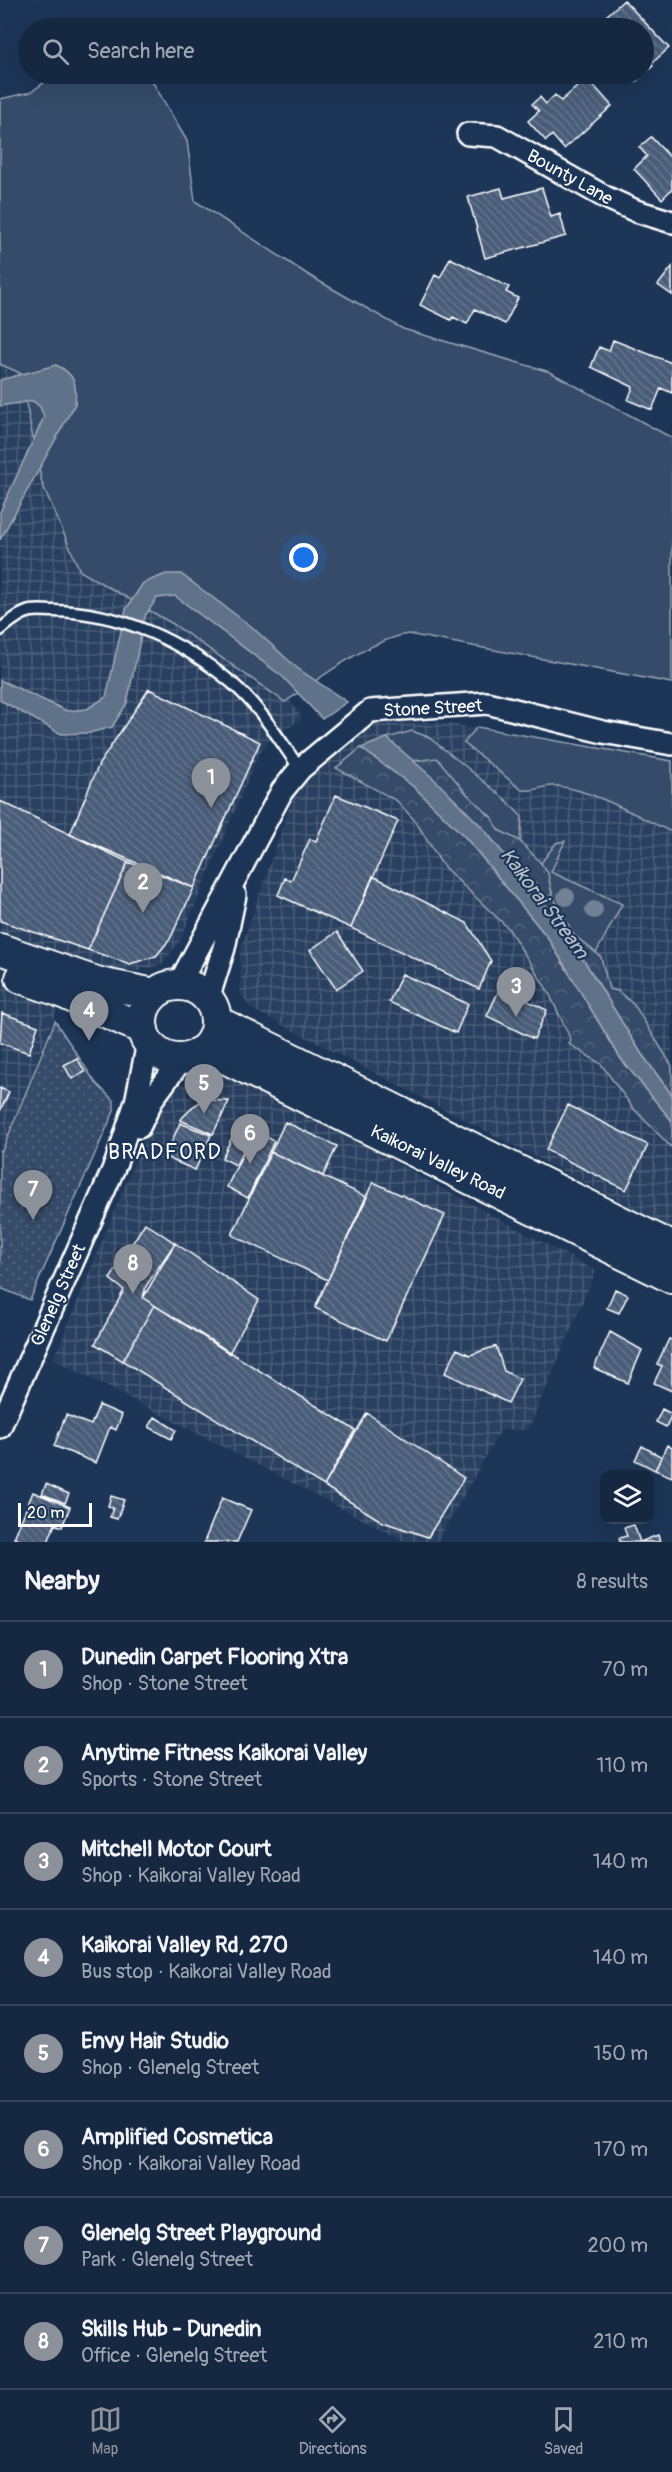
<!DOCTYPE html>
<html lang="en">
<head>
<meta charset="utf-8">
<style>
  body { margin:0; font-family:Pangolin,sans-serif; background:#1f3048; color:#f1f3f6 }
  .controls { position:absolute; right:18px; bottom:18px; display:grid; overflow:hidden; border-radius:12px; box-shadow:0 6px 24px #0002 }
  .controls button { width:54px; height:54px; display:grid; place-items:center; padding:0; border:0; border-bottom:2px solid #35445a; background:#162841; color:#f1f3f6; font:30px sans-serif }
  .scale { position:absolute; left:18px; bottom:15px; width:74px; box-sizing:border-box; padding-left:6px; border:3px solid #fff; border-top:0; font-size:16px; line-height:21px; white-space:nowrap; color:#fff; -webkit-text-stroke:4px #1d3557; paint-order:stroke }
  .you { position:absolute; left:304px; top:558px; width:21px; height:21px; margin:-15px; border:4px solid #fff; border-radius:50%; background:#1a73e8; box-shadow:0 0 0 9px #1a73e833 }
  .badge { display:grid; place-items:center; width:39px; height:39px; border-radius:50%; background:#8c9099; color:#fff; font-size:20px; font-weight:700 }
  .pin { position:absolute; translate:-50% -50px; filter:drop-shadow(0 2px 3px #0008) }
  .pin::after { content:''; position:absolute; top:32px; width:21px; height:18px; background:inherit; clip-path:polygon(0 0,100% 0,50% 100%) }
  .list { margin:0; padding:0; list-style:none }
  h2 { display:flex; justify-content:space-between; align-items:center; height:78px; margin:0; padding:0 24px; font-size:26px }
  h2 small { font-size:20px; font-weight:400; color:#9ea6b1 }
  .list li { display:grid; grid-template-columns:39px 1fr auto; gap:18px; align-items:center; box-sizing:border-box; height:96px; padding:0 24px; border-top:2px solid #35445a }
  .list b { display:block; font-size:22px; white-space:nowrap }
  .list p { margin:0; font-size:20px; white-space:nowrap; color:#9ea6b1 }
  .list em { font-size:20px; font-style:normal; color:#9ea6b1 }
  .icon { flex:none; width:33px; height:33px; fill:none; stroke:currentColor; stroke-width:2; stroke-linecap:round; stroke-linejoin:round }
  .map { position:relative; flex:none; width:672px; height:1542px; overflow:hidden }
  .search { position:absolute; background:#162841; box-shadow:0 6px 24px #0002; left:18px; right:18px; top:18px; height:66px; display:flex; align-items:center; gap:15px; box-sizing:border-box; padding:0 21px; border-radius:33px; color:#9ea6b1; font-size:22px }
  .sheet { height:846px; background:#162841 }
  nav { display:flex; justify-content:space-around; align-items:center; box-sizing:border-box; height:84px; border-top:2px solid #35445a; background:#162841; font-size:16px; color:#9ea6b1 }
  nav a { display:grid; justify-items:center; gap:3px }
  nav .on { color:#8c9099 }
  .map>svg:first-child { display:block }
  .industrial { fill:url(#industrial-grid) }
  .green { fill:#364b69; stroke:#9aa5b4; stroke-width:1.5 }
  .forest { fill:url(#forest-crowns); stroke:#9aa5b4; stroke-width:1.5 }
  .park { fill:url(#park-dots); stroke:#9aa5b4; stroke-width:1.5 }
  .water { fill:#617289; stroke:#a0aab8; stroke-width:1.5 }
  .building { fill:url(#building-back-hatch); stroke:#fff; stroke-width:1.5 }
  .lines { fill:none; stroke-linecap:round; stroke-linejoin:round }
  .lane-casing { stroke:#fff; stroke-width:15 }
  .street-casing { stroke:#fff; stroke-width:26 }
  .secondary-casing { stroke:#fff; stroke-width:34 }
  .lane { stroke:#1d3557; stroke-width:10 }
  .street { stroke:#1d3557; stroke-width:21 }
  .secondary { stroke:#1d3557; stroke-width:30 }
  .tree { fill:#738196 }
  .labels { text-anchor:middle; stroke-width:4.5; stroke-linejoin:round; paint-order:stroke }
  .street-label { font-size:18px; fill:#fff; stroke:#1d3557 }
  .water-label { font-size:20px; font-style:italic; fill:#b8c0ca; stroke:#1d3557 }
  .quarter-label { font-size:21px; letter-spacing:1.5px; fill:#fff; stroke:#1d3557 }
</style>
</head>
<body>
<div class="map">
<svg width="672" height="1542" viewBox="0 0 672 1542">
  <defs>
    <pattern id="industrial-grid" width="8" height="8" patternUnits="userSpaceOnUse" patternTransform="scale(1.5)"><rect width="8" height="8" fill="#2a4161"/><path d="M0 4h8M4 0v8" fill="none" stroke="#4a5e79"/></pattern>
    <pattern id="forest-crowns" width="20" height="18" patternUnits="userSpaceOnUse" patternTransform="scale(1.5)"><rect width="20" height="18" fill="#364b69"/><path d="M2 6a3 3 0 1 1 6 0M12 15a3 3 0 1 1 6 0" fill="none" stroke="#546680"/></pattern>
    <pattern id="park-dots" width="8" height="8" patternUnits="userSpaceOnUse" patternTransform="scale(1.5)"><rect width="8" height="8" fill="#364b69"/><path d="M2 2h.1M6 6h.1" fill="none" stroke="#546680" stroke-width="1.8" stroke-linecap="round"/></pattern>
    <pattern id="building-back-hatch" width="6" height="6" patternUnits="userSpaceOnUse" patternTransform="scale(1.5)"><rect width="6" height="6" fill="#4a5d79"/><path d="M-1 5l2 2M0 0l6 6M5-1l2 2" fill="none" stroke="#65758d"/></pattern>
  </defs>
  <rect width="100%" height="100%" fill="#1d3557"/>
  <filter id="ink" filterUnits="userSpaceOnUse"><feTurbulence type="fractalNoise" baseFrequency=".0167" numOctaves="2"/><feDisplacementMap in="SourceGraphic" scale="12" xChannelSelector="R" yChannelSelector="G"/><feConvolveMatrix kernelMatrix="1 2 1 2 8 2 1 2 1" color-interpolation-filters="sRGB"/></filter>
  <g filter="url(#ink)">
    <path class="industrial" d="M0 342 249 642 302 718 269 741 259 753 180 941 162 964 139 971 117 972 0 932Z
      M439 722 672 764V1228L250 1008 241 994 240 951 295 791 368 724Z
      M0 978 60 1002 2 1151 0 1150Z
      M223 1075 331 1128 596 1271 528 1430H501L437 1542H406L54 1359 156 1110 173 1091 198 1076Z"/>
    <path class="green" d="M56 74H148L187 141 195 201 310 276 403 329 550 372 672 438V683L408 634C367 641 319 679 285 702L173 624 80 571 42 483 20 373 0 364V99L31 92Z
      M477 727 672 761V832C636 816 598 792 558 786 546 784 535 792 522 790L464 743Z
      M412 731 428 737 459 761 506 800 522 817 520 841 498 830 492 818 467 794 418 759 413 761 387 738Z
      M565 841 551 872 622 904 596 953C589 948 580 942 574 935 556 915 552 886 541 863L556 843Z"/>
    <path class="forest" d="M361 748 414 787 466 838 548 938 621 1059 672 1121V1148L633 1108 601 1064 569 1044 571 1040 548 991 508 928 443 866 416 822 397 801 336 768Z
      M437 758 467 794 492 818 498 830 520 841 540 862 548 873 552 895 574 935 601 957 609 989 618 991 635 1006 672 1066V1095L641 1053 564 928 482 827 413 761Z"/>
    <path class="park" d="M55 1021 95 1082 114 1101V1111L30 1300 0 1288V1150L2 1151Z"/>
    <path class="water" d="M56 365C75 374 77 384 75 404L0 540V512L44 417 40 407 33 401 0 406V380Z
      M166 574H181L252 627 297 668 347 702 322 719 283 677 175 596 157 598 145 616 127 703 112 727 89 733 61 734 0 700V680L67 711 87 709 106 697 126 609 143 583Z
      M387 738 434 779 482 827 564 928 641 1053 672 1095V1121L621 1059 548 938 466 838 414 787 361 748Z"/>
    <path class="building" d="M624 0 669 48 651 64 653 66 635 82 627 74H644V28H612L615 25 606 16Z
      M587 78 612 106 564 149 552 135 546 141 528 121 539 111 532 104 540 97 546 104 555 95 561 101Z
      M651 137 672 159V189L662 199 634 169 647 156 639 147Z
      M501 188 504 198 542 188 551 217 560 214 566 236 485 258 468 197Z
      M450 258 509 287 506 292 518 298 505 324 475 309 467 324 453 317 451 320 420 305 435 275 440 278Z
      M672 267V295L658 285Z
      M613 340 672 363V393L661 388 652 410 628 400 633 387 591 367 599 347 609 351Z
      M149 689 260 742 194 888 70 834 99 764Z
      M336 795 398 821 351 928 278 895 285 878 291 881 310 839 316 841Z
      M0 801 128 862 88 950 0 921Z
      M128 862 194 888 170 939 156 956 130 964 88 950Z
      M373 876 467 923 491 961 479 989 351 928Z
      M337 932 363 971 336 989 310 950Z
      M402 974 468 1004 456 1033 389 1002Z
      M500 988 547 1010 534 1039 487 1016Z
      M2 1013 38 1026 29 1053 0 1043Z
      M77 1058 85 1072 72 1079 64 1065Z
      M0 1088 9 1092 0 1111Z
      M204 1100 229 1101 213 1134 180 1120 195 1105Z
      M568 1105 648 1145 626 1190 546 1150Z
      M285 1122 337 1146 323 1176 271 1152Z
      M180 1123 211 1135 195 1170 165 1157Z
      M238 1125 253 1131 236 1165 222 1158Z
      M254 1130 274 1141 248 1198 227 1187Z
      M271 1152 367 1197 328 1280 232 1235Z
      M373 1182 445 1215 386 1341 315 1308Z
      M145 1223 175 1243 146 1286 143 1298 154 1305 123 1361 95 1344 124 1290 110 1279Z
      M175 1243 259 1300 229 1353 143 1298Z
      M615 1289 628 1295 619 1313 607 1308Z
      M154 1305 355 1430 324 1486 123 1361Z
      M610 1332 642 1350 628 1383 594 1368Z
      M669 1339 672 1340V1391L654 1383 662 1366 657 1364Z
      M496 1346 504 1371 520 1379 508 1403 445 1373 457 1349 470 1355Z
      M99 1405 122 1415 116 1430 110 1427 96 1463 54 1446 66 1415 91 1425Z
      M662 1409 672 1414 666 1427 656 1422Z
      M367 1413 464 1478 428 1537 383 1522 324 1486Z
      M155 1417 176 1430 171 1439 149 1427Z
      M667 1445 672 1448V1477L655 1470Z
      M642 1446 662 1457 655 1470 635 1460Z
      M46 1484 69 1494 65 1503 42 1494Z
      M33 1492 70 1507 62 1527 55 1524 48 1542H25L14 1538Z
      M111 1496 124 1500 117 1519 110 1517 113 1508 108 1506Z
      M222 1498 251 1510 237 1542H204Z
      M634 1525 640 1542 658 1535 660 1542H620L619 1538 627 1536 624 1528Z"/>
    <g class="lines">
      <g class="lane-casing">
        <path id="lane" d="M0 630C8 623 20 613 31 611 38 610 47 611 54 611 120 612 182 641 232 683 260 707 279 739 300 769"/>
      </g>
      <g class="street-casing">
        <path id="street" d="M468 134 497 136 605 197 636 211 672 222
          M179 984 282 791 300 769 370 711 487 703 603 732 672 744
          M208 999 224 948 235 895
          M139 1127 153 1098 182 1059
          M0 1427 116 1163 136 1102 148 1043"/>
      </g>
      <g class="secondary-casing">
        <path id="secondary" d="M0 949 99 983 154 994
          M21 978 59 991 143 1029
          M142 1022a37 37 0 1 1 74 0a37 37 0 1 1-74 0Z
          M216 1021 672 1247
          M201 1051 223 1057 672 1278"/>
      </g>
      <use href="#lane" class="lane"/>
      <use href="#street" class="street"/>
      <use href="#secondary" class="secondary"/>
    </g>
    <g class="tree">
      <circle cx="566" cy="897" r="9"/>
      <circle cx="594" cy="910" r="9"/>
    </g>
  </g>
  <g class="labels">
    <g class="street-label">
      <text transform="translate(570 177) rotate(29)" y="6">Bounty Lane</text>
      <text transform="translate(433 708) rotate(-3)" y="6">Stone Street</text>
      <text transform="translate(438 1162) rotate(26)" y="6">Kaikorai Valley Road</text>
      <text transform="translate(58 1295) rotate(-66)" y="6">Glenelg Street</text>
    </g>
    <g class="water-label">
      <text transform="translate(545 903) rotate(53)" y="7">Kaikorai Stream</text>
    </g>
    <g class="quarter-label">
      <text x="165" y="1159">BRADFORD</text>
    </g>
  </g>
</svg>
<div class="controls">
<button><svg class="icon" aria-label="layers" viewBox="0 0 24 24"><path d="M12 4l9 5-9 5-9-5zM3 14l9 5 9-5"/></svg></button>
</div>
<div class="scale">20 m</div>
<div class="you"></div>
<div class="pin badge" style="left:211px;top:808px">1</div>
<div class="pin badge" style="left:143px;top:913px">2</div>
<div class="pin badge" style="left:516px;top:1017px">3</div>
<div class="pin badge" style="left:89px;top:1041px">4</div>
<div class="pin badge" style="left:204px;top:1114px">5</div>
<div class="pin badge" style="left:250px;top:1164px">6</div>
<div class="pin badge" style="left:33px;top:1220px">7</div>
<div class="pin badge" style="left:133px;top:1294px">8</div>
<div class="search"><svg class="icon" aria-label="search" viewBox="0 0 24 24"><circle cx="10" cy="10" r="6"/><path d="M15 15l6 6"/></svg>Search here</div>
</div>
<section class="sheet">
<h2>Nearby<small>8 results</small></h2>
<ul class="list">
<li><span class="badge">1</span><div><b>Dunedin Carpet Flooring Xtra</b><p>Shop · Stone Street</p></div><em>70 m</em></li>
<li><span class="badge">2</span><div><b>Anytime Fitness Kaikorai Valley</b><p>Sports · Stone Street</p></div><em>110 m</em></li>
<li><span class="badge">3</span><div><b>Mitchell Motor Court</b><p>Shop · Kaikorai Valley Road</p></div><em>140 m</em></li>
<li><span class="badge">4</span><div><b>Kaikorai Valley Rd, 270</b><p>Bus stop · Kaikorai Valley Road</p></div><em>140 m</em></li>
<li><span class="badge">5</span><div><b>Envy Hair Studio</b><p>Shop · Glenelg Street</p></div><em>150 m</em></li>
<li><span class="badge">6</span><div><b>Amplified Cosmetica</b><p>Shop · Kaikorai Valley Road</p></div><em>170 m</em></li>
<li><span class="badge">7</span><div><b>Glenelg Street Playground</b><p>Park · Glenelg Street</p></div><em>200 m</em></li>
<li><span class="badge">8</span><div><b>Skills Hub - Dunedin</b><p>Office · Glenelg Street</p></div><em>210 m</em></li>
</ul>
</section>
<nav>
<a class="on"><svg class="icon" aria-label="map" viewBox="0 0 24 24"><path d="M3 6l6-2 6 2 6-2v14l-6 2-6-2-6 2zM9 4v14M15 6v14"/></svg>Map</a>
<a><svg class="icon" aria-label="directions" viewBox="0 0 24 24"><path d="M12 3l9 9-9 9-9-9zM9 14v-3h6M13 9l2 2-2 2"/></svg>Directions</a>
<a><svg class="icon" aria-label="saved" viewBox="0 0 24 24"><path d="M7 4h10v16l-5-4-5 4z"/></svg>Saved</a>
</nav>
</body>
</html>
